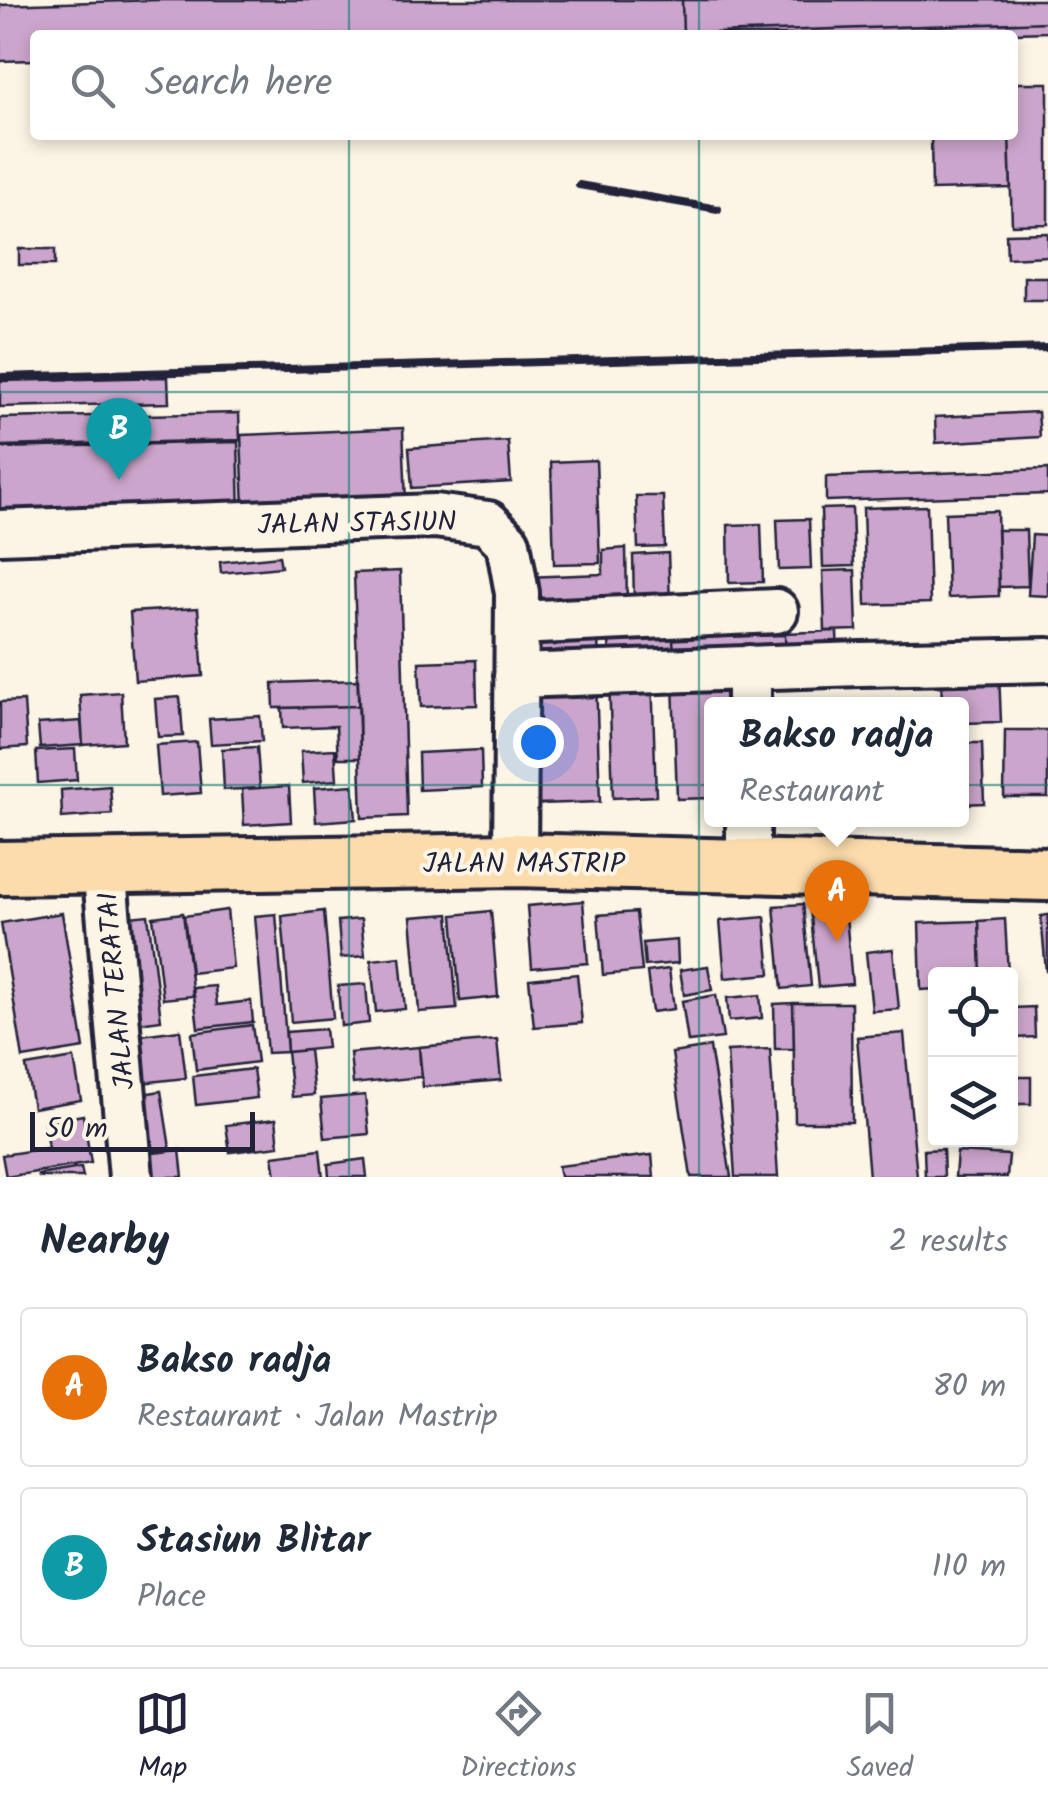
<!DOCTYPE html>
<html lang="en">
<head>
<meta charset="utf-8">
<style>
  body { margin:0; font-family:Kalam,sans-serif; background:#f6f6f7; color:#1f2937 }
  .controls { position:absolute; right:30px; bottom:30px; display:grid; overflow:hidden; border-radius:10px; box-shadow:0 5px 15px #0003 }
  .controls button { width:90px; height:90px; display:grid; place-items:center; padding:0; border:0; border-bottom:2px solid #e0e1e3; background:#fff; color:#1f2937; font:50px sans-serif }
  .scale { position:absolute; left:30px; bottom:25px; width:225px; box-sizing:border-box; padding-left:10px; border:5px solid #22223b; border-top:0; font-size:28px; line-height:35px; white-space:nowrap; color:#22223b; -webkit-text-stroke:8px #fcf5e5; paint-order:stroke }
  .you { position:absolute; left:538px; top:742px; width:35px; height:35px; margin:-25px; border:8px solid #fff; border-radius:50%; background:#1a73e8; box-shadow:0 0 0 15px #1a73e833 }
  .badge { display:grid; place-items:center; width:65px; height:65px; border-radius:50%; background:#22223b; color:#fff; font-size:32px; font-weight:700 }
  .pin { position:absolute; translate:-50% -82px; filter:drop-shadow(0 2px 5px #0008) }
  .pin::after { content:''; position:absolute; top:52px; width:35px; height:30px; background:inherit; clip-path:polygon(0 0,100% 0,50% 100%) }
  .popup { position:absolute; left:704px; top:697px; width:265px; height:130px; box-sizing:border-box; display:grid; place-content:center; border-radius:10px; background:#fff; filter:drop-shadow(0 2px 8px #0005); font-size:32px; white-space:nowrap; color:#747a83 }
  .popup b { font-size:38px; color:#1f2937 }
  .popup::after { content:''; position:absolute; left:50%; top:100%; margin-left:-20px; border:20px solid transparent; border-top-color:#fff }
  .list { margin:0; padding:0; list-style:none }
  h2 { display:flex; justify-content:space-between; align-items:center; height:130px; margin:0; padding:0 40px; font-size:42px }
  h2 small { font-size:32px; font-weight:400; color:#747a83 }
  .list li { display:grid; grid-template-columns:65px 1fr auto; gap:30px; align-items:center; box-sizing:border-box; height:160px; margin:0 20px 20px; padding:0 20px; border:2px solid #e0e1e3; border-radius:10px }
  .list b { display:block; font-size:38px; white-space:nowrap }
  .list p { margin:0; font-size:32px; white-space:nowrap; color:#747a83 }
  .list em { font-size:32px; font-style:normal; color:#747a83 }
  .icon { flex:none; width:55px; height:55px; fill:none; stroke:currentColor; stroke-width:2; stroke-linecap:round; stroke-linejoin:round }
  .map { position:relative; flex:none; width:1048px; height:1177px; overflow:hidden }
  .search { position:absolute; background:#fff; box-shadow:0 5px 15px #0003; left:30px; right:30px; top:30px; height:110px; display:flex; align-items:center; gap:25px; box-sizing:border-box; padding:0 35px; border-radius:10px; color:#747a83; font-size:38px }
  .sheet { height:490px; background:#fff }
  nav { display:flex; justify-content:space-around; align-items:center; box-sizing:border-box; height:140px; border-top:2px solid #e0e1e3; background:#fff; font-size:28px; color:#747a83 }
  nav a { display:grid; justify-items:center; gap:5px }
  nav .on { color:#22223b }
  .map>svg:first-child { display:block }
  .building { fill:#cca5cc; stroke:#22223b; stroke-width:2.5 }
  .lines { fill:none; stroke-linecap:round; stroke-linejoin:round }
  .minor-casing { stroke:#22223b; stroke-width:50 }
  .major-casing { stroke:#22223b; stroke-width:60 }
  .minor { stroke:#fcf5e5; stroke-width:42 }
  .major { stroke:#fcdcac; stroke-width:52 }
  .rail { stroke:#22223b; stroke-width:8 }
  .grid { fill:none; stroke:#0f766e; stroke-width:2.5; stroke-opacity:0.55 }
  .labels { text-anchor:middle; stroke-width:8; stroke-linejoin:round; paint-order:stroke }
  .street-label { font-size:28px; fill:#22223b; stroke:#fcf5e5 }
</style>
</head>
<body>
<div class="map">
<svg width="1048" height="1177" viewBox="0 0 1048 1177">
  <rect width="100%" height="100%" fill="#fcf5e5"/>
  <filter id="ink" filterUnits="userSpaceOnUse"><feTurbulence type="fractalNoise" baseFrequency=".01" numOctaves="2"/><feDisplacementMap in="SourceGraphic" scale="20" xChannelSelector="R" yChannelSelector="G"/><feConvolveMatrix kernelMatrix="1 2 1 2 8 2 1 2 1" color-interpolation-filters="sRGB"/></filter>
  <g filter="url(#ink)">
    <path class="building" d="M158 0H1048V32L937 35H35V60L0 61V5Z
      M682 0H1048V22L683 34Z
      M1013 83H1048V224L1012 225 1009 135H1013Z
      M931 135H1009L1011 188 932 190Z
      M1048 233V256L1007 258 1006 234Z
      M19 249H55V265H19Z
      M1024 277H1048V300H1024Z
      M168 377 169 403 0 407V381Z
      M1038 412 1040 437 936 443 935 417Z
      M239 413 240 440 0 446V418Z
      M403 428 406 503 244 509 241 435Z
      M508 441 511 482 412 488 409 448Z
      M238 442 240 514 0 513V448Z
      M596 460 600 563 554 564 551 462Z
      M1048 469V494L826 501V477Z
      M636 496H663L665 547 638 548Z
      M927 506 930 603 866 605 863 508Z
      M852 508 854 566 823 567 821 509Z
      M997 511 999 596 948 598 945 513Z
      M809 519 811 569 779 570 777 520Z
      M761 524 763 582 729 583 728 525Z
      M997 530H1026L1028 586 999 587Z
      M1032 535 1048 536V596L1028 595Z
      M626 548 627 603 527 607 526 577 603 574V550Z
      M668 553 670 602 634 603 633 555Z
      M279 556 281 567 221 573 220 562Z
      M855 570 857 630 825 631 823 571Z
      M400 571 407 816 362 818 354 573Z
      M198 608 203 676 135 681 130 612Z
      M837 631 838 661 786 663 785 633Z
      M598 635 599 670 527 672 526 637Z
      M785 635 786 663 674 667 673 638Z
      M673 638 674 657 610 659 609 641Z
      M476 660 477 705 421 707 419 662Z
      M999 672 1001 722 962 723V704H942L941 674Z
      M652 675 656 796 613 798 609 677Z
      M596 679 600 802 537 804 533 681Z
      M358 680 359 706 274 708 273 683Z
      M732 680 733 704H712V798L677 799 673 682Z
      M121 692 124 742 83 745 80 695Z
      M180 697 183 736 158 737 155 699Z
      M24 701 27 747 0 749V702Z
      M359 706 360 758H338L336 726 283 728 282 708Z
      M260 716 262 741 211 744 209 719Z
      M81 721 83 745 40 748 38 724Z
      M1005 730H1048V797H1004Z
      M197 742 201 793 160 796 156 745Z
      M962 743H982L984 803 962 804Z
      M257 747 260 788 224 790 222 749Z
      M75 749 77 780 38 783 36 751Z
      M335 749 337 780 303 783 301 751Z
      M481 750 482 787 419 790 418 753Z
      M353 785 356 819 316 822 314 788Z
      M110 786 112 814 62 818 61 790Z
      M289 786 291 822 244 825 242 789Z
      M583 901 588 963 532 968 527 906Z
      M803 904 811 986 782 989 774 906Z
      M845 904 852 984 818 987 810 907Z
      M227 910 233 968 191 973 184 916Z
      M324 911 333 1018 291 1022 282 916Z
      M491 911 498 997 460 1001 453 915Z
      M636 912 642 971 603 975 598 915Z
      M62 913 84 1048 23 1058 1 923Z
      M183 913 193 996 163 999 153 917Z
      M276 914 287 1052 267 1053 255 916Z
      M449 914 457 1009 419 1012 411 917Z
      M148 915 161 1020 131 1024 118 918Z
      M1048 915V971H1046L1041 916Z
      M765 917 770 974 725 978 720 921Z
      M361 919 365 956 341 958 338 921Z
      M1005 919 1008 974H981L979 921Z
      M979 921 981 974H936V989L921 990 919 923Z
      M677 940 678 963 645 966 643 943Z
      M893 949 899 1009 872 1011 866 952Z
      M400 957 405 1009 376 1012 371 960Z
      M708 966 712 990 684 995 680 970Z
      M669 969 674 1009 652 1012 647 972Z
      M577 974 582 1023 534 1027 529 979Z
      M366 984 369 1023 341 1026 338 986Z
      M215 986 217 1005 251 1001 253 1022 198 1028 193 988Z
      M716 995 723 1038 688 1042 682 1001Z
      M760 995 762 1018 729 1021 727 998Z
      M793 1003 794 1049H775L774 1004Z
      M793 1003H851L852 1122H795Z
      M1034 1007 1035 1037 1015 1038 1013 1008Z
      M252 1025 257 1062 196 1070 192 1033Z
      M325 1029 327 1048 287 1052 286 1032Z
      M180 1030 186 1078 131 1084 125 1037Z
      M904 1033 917 1177H869L857 1037Z
      M497 1040 501 1080 423 1087 419 1047Z
      M419 1047 421 1077 353 1084 350 1053Z
      M710 1047 731 1177H691L672 1053Z
      M770 1049 778 1177H735L727 1051Z
      M309 1050 314 1095 292 1097 287 1052Z
      M74 1058 81 1100 33 1108 26 1066Z
      M253 1069 257 1098 196 1105 193 1076Z
      M1010 1077H1031V1104H1010Z
      M161 1091 170 1148 140 1153 131 1096Z
      M365 1095 369 1134 325 1138 321 1099Z
      M83 1115 91 1163 6 1177 2 1155 48 1148 44 1122Z
      M276 1119 279 1146 230 1152 226 1125Z
      M943 1149 944 1177H925L924 1150Z
      M180 1150 183 1177H137L135 1155Z
      M320 1150 323 1177H276L273 1156Z
      M957 1152 1009 1155 1007 1177H955Z
      M652 1155 654 1177H560L558 1166Z
      M365 1159 367 1177H329L328 1164Z
      M81 1168 83 1177H39L38 1175Z"/>
    <g class="lines">
      <g class="minor-casing">
        <path id="minor" d="M0 532 435 516 488 523 508 543 517 593 515 860
          M517 623 776 611
          M516 676 861 664 1048 660
          M749 704V667
          M104 865 131 1177
          M748 866V820"/>
      </g>
      <g class="major-casing">
        <path id="major" d="M0 868 515 860 1048 874"/>
      </g>
      <use href="#minor" class="minor"/>
      <use href="#major" class="major"/>
      <path class="rail" d="M579 185 718 209
        M0 377 1048 348"/>
    </g>
  </g>
  <path class="grid" d="M349 0V35M699 0V35M349 135V1177M699 135V1177M0 392H1048M0 785H1048"/>
  <g class="labels">
    <g class="street-label">
      <text transform="translate(357 522) rotate(-1)" y="10">JALAN STASIUN</text>
      <text x="524" y="872">JALAN MASTRIP</text>
      <text transform="translate(115 991) rotate(-95)" y="10">JALAN TERATAI</text>
    </g>
  </g>
</svg>
<div class="controls">
<button><svg class="icon" aria-label="locate" viewBox="0 0 24 24"><circle cx="12" cy="12" r="6"/><path d="M12 2v4M12 18v4M2 12h4M18 12h4"/></svg></button>
<button><svg class="icon" aria-label="layers" viewBox="0 0 24 24"><path d="M12 4l9 5-9 5-9-5zM3 14l9 5 9-5"/></svg></button>
</div>
<div class="scale">50 m</div>
<div class="you"></div>
<div class="pin badge" style="left:837px;top:942px;background:#e8710a">A</div>
<div class="popup"><b>Bakso radja</b>Restaurant</div>
<div class="pin badge" style="left:119px;top:480px;background:#0f9aa8">B</div>
<div class="search"><svg class="icon" aria-label="search" viewBox="0 0 24 24"><circle cx="10" cy="10" r="6"/><path d="M15 15l6 6"/></svg>Search here</div>
</div>
<section class="sheet">
<h2>Nearby<small>2 results</small></h2>
<ul class="list">
<li><span class="badge" style="background:#e8710a">A</span><div><b>Bakso radja</b><p>Restaurant · Jalan Mastrip</p></div><em>80 m</em></li>
<li><span class="badge" style="background:#0f9aa8">B</span><div><b>Stasiun Blitar</b><p>Place</p></div><em>110 m</em></li>
</ul>
</section>
<nav>
<a class="on"><svg class="icon" aria-label="map" viewBox="0 0 24 24"><path d="M3 6l6-2 6 2 6-2v14l-6 2-6-2-6 2zM9 4v14M15 6v14"/></svg>Map</a>
<a><svg class="icon" aria-label="directions" viewBox="0 0 24 24"><path d="M12 3l9 9-9 9-9-9zM9 14v-3h6M13 9l2 2-2 2"/></svg>Directions</a>
<a><svg class="icon" aria-label="saved" viewBox="0 0 24 24"><path d="M7 4h10v16l-5-4-5 4z"/></svg>Saved</a>
</nav>
</body>
</html>
